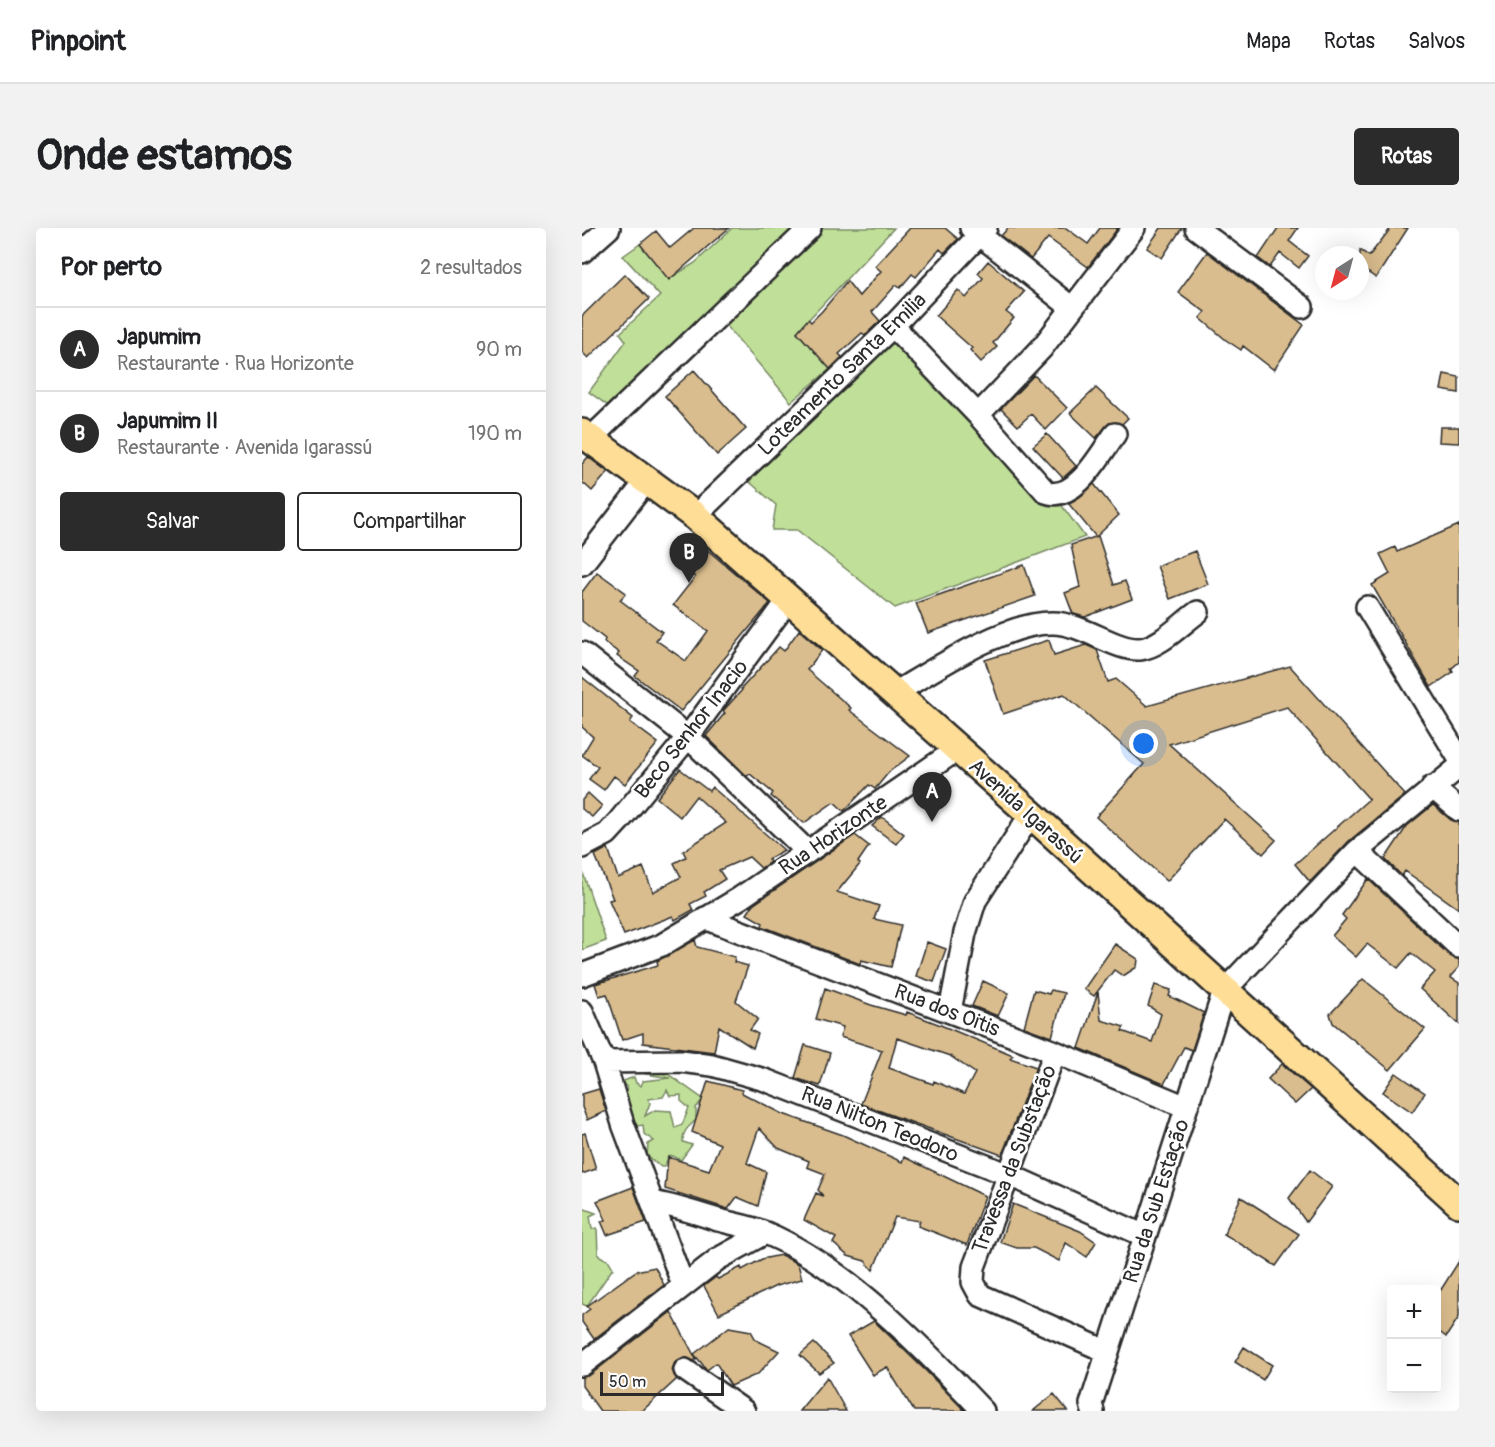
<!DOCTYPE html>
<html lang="pt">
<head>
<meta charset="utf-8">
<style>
  body { margin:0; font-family:Pangolin,sans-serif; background:#f2f2f2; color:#202124 }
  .controls { position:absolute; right:18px; bottom:18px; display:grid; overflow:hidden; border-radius:6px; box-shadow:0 6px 24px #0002 }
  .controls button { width:54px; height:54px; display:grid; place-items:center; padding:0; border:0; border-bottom:2px solid #e0e0e0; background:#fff; color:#202124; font:30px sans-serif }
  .compass { position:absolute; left:733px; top:18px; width:54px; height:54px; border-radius:50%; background:#fff; box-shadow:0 6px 24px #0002; rotate:216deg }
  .scale { position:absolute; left:18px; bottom:15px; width:124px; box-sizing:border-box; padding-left:6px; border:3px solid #2b2b2b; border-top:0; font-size:16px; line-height:21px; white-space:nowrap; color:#2b2b2b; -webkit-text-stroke:4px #fff; paint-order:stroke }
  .you { position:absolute; left:562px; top:516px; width:21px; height:21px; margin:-15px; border:4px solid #fff; border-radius:50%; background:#1a73e8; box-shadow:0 0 0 9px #1a73e833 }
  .badge { display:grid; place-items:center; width:39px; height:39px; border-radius:50%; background:#2b2b2b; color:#fff; font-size:20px; font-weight:700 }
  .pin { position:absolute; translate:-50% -50px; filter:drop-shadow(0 2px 3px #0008) }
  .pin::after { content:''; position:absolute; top:32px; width:21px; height:18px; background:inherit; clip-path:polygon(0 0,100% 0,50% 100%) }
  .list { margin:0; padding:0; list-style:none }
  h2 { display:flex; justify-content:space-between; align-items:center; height:78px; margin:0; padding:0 24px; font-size:26px }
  h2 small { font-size:20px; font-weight:400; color:#757577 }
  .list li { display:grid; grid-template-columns:39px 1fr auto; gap:18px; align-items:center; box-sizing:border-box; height:84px; padding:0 24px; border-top:2px solid #e0e0e0 }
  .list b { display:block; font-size:22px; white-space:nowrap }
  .list p { margin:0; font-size:20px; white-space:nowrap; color:#757577 }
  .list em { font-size:20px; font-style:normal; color:#757577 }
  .actions { display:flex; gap:12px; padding:18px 24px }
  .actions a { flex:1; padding:14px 0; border:2px solid #2b2b2b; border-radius:6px; text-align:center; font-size:21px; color:#2b2b2b }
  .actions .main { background:#2b2b2b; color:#fff }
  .map { position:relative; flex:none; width:877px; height:1183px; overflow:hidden; border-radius:6px }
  header { display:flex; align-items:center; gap:36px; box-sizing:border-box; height:84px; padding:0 30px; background:#fff; border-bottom:2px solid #e0e0e0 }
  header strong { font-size:28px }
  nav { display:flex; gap:33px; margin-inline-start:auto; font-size:21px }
  .intro { display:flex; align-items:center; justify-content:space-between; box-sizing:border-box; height:144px; padding:0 36px }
  h1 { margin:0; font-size:42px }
  .button { padding:15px 27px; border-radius:6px; background:#2b2b2b; color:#fff; font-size:21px; font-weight:700 }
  main { display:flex; gap:36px; padding:0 36px }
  aside { flex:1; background:#fff; border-radius:6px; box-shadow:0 6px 24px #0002 }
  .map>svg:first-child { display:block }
  .green { fill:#c0e099; stroke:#768662; stroke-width:1.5; fill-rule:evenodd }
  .building { fill:#dabd8e; stroke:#2b2b2b; stroke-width:1.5; fill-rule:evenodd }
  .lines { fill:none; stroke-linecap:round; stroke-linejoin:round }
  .minor-casing { stroke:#2b2b2b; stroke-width:26 }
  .major-casing { stroke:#2b2b2b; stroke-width:32 }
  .minor { stroke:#fff; stroke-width:21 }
  .major { stroke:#fedd96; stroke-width:27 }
  .labels { text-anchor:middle; stroke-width:5; stroke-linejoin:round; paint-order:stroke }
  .street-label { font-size:21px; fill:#2b2b2b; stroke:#fff }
</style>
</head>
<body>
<header>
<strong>Pinpoint</strong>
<nav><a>Mapa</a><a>Rotas</a><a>Salvos</a></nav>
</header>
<div class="intro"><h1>Onde estamos</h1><a class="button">Rotas</a></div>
<main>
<aside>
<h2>Por perto<small>2 resultados</small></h2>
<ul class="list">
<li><span class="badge">A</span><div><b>Japumim</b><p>Restaurante · Rua Horizonte</p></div><em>90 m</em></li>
<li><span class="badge">B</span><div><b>Japumim II</b><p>Restaurante · Avenida Igarassú</p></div><em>190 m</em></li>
</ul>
<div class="actions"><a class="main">Salvar</a><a>Compartilhar</a></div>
</aside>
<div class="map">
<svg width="877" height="1183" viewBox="0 0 877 1183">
  <rect width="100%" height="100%" fill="#fff"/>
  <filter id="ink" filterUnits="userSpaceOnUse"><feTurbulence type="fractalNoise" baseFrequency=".0167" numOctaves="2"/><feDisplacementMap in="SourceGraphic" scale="12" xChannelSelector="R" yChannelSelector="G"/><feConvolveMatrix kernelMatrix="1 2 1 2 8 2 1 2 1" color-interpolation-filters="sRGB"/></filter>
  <g filter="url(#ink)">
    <path class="green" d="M150 0H312L215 104 248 141 209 174 143 96 25 177 7 164 44 113 38 105 78 68 41 28 58 16 87 51 113 35Z
      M313 106 475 271 503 309 313 380 215 302H190L194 277 162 249Z
      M0 642 24 713 0 722Z
      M66 838 76 839 121 871 114 880V892C106 899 100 904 101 914L110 917 99 932 91 928 86 929 83 938 79 939 65 928 66 916 72 913 62 906 61 897 55 898C52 890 47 886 43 878L47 875 43 871 45 859 39 854 52 849 54 855 59 858 61 853 88 850 63 846ZM85 862 88 868 99 867V873L107 880 100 897 93 900 89 883 73 882 63 888 68 875 66 871 81 869Z
      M0 980 14 985 8 988 10 1001 15 1000 16 1027 27 1033 31 1040 5 1078 0 1076Z"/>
    <path class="building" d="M112 0H147L87 52 58 16 74 3 88 20Z
      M328 0H363L376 11 362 25 358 21 334 49 330 46 318 60 314 57 290 84 298 93 283 107 280 105 269 115 257 126 260 129 248 141 215 104 226 91 229 94 240 83 265 53 277 68 299 43 293 38Z
      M426 0H484L506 16 518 0H536L506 39 466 10 449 31 419 8Z
      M579 0H600L580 30 565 20Z
      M696 0H716L707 13 726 28 717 40 698 25 688 39 676 30Z
      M809 0H826L794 50 778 39V22L787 28Z
      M625 24 722 97 692 142 661 118 659 122 644 112 618 90 623 84 596 64Z
      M406 33 442 64 424 84 432 90 411 115 415 119 399 134 388 122 390 120 354 88 376 62 384 70 401 50 396 45Z
      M43 46 67 71 6 130 0 124V88Z
      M112 142 164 201 135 227 83 168Z
      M862 146 877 149V165L859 162Z
      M452 147 485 180 464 202 449 186 436 198 419 181Z
      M514 160 546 190 540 196 527 195 514 210 488 185Z
      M858 199H877V215L857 214Z
      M465 206 494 238 481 250 451 218Z
      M6 229 26 244 10 263 0 254V236Z
      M512 256 537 287 514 309 486 275Z
      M877 297V434L869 441 871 444 849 459 790 357 808 346 798 326 813 319 815 324Z
      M516 308 532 357 543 353 550 371 503 389 491 386 483 365 498 359 489 317Z
      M122 319 188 375 99 483 53 448 57 443 35 428 37 425 22 414 23 411 0 393V364L15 344 44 365 38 372 80 404 74 412 104 433 126 403 91 377 113 349 105 344Z
      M613 323 626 356 588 371 575 338Z
      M442 337 453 368 346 405 334 375Z
      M217 402 240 422 225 442 269 480 267 482 328 528 307 544 293 561 287 557 262 583 252 574 222 595 189 568 191 565 168 546 165 548 124 508 143 485 141 483 160 462 159 461 197 419 202 423Z
      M467 412 472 427 504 417 515 422 526 454 534 451 565 478 708 438 823 567 767 613 728 654 713 636 787 571 705 479 587 516 694 612 681 626 642 591 585 653 514 589 562 536 482 466 421 486 403 432Z
      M0 449 51 490 48 494 76 515 43 556 32 548 22 562 7 551 16 539 0 527 11 509 0 499Z
      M98 541 127 563 130 559 202 622 186 631 188 634 179 640 167 629 137 642 143 651 122 664 124 668 108 676 111 682 93 692 91 688 42 707 27 672 31 671 13 627 26 620 36 650 61 639 71 664 99 649 92 635 104 629 101 623 144 595 114 568 98 589 75 570Z
      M6 565 20 578 10 589 0 581V572Z
      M851 577 869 592 877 594V681L823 643 820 648 803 631 825 598Z
      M300 589 322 606 314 616 290 598Z
      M273 607 287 618 276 634 278 636 255 664 297 678 292 691 319 697 309 739 279 732 278 736 180 698 181 695 165 686 171 677Z
      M786 651 868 728 877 731V739L868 749 877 755V796L838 761 853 744 829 725 816 740 785 716 774 729 750 708 764 691 760 687Z
      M113 712 115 719 153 729 152 734 166 738 154 773 176 791 168 802 176 806 171 820 137 798 132 824 61 815V805L40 812 25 766 17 768 13 756 76 737 75 733Z
      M345 714 364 721 352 754 334 748Z
      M533 716 556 731 555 739 541 748 532 742 512 768 502 761Z
      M781 751 843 801 808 842 751 795 748 786Z
      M401 753 427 765 416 788 390 778Z
      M573 757 589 762 587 768 622 785 610 822 602 819 582 856 497 820 516 764 519 792 542 799 540 803 570 814 579 786 566 778Z
      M243 760 289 777 324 787 325 784 356 796 431 827 428 830 454 839 420 927 279 876 300 822 258 809 261 799 234 791ZM315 810 368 828 393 845 382 866 352 853 351 856 307 840Z
      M452 762 467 766 469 762 482 765 470 809 442 799Z
      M223 817 248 825 238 858 213 850Z
      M700 836 729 861 713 876 686 851Z
      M814 845 843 865 830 884 801 864Z
      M126 853 160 862V865L201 886 261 907 320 934 322 929 403 968 385 1017 336 998 338 993 313 989 291 1042 283 1033 266 1028 251 1015 254 1010 222 992 234 965 241 968 236 962 243 946 225 939 227 933 196 920 177 900 165 935 184 944 176 978 155 969 146 981 83 961 86 929 127 942 138 916 110 904Z
      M17 861 24 883 5 892 0 879V866Z
      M3 905 14 941 0 946V906Z
      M728 942 750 959 724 994 707 970Z
      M51 959 64 994 25 1007 19 993 24 992 15 973Z
      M659 969 717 1006 694 1038 642 1006Z
      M431 976 498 1003 514 1014 505 1029 484 1015 477 1033 452 1020H435L418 1014Z
      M199 1027 216 1036 220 1051 194 1058 137 1086 122 1058 134 1049 136 1051 159 1039 160 1042 180 1031Z
      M877 1033V1089L864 1109 855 1102V1068Z
      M73 1039 82 1057 12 1111 0 1094V1087L8 1081 5 1078 54 1043Z
      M89 1084 114 1131 112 1133 103 1129 93 1134 90 1142 95 1151 60 1183H18L0 1158V1149L8 1147Z
      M292 1093 344 1143 383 1183H332L305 1139 291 1147 266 1108Z
      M147 1099 169 1103 174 1112 197 1123 176 1146 149 1158 134 1135 125 1142 112 1126Z
      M232 1115 252 1135 237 1145 218 1127Z
      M662 1119 690 1137 681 1152 653 1134Z
      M245 1149 264 1183H217Z
      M472 1166 486 1183H451Z"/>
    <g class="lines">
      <g class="minor-casing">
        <path id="minor" d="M389 0 490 80
          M614 0 720 79
          M0 24 27 0
          M311 98 396 187 464 264C493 275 518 226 533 206
          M396 187 459 121 552 0
          M8 211 228 0
          M113 288 311 98 404 0
          M0 336 66 251
          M785 379 877 530
          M0 425 106 509 226 624
          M313 465C353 441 423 394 471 395 500 395 534 423 558 421 578 419 600 395 616 384
          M850 559 877 582
          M0 619 25 606 37 593 106 509 207 371
          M775 623 877 719
          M123 690 473 824 604 879
          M0 747 80 717 158 670 376 521
          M0 783 22 834 41 896 101 1057
          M368 783 383 705 393 673 449 586
          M473 824 392 1039 391 1054 398 1067 526 1124
          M22 834 99 833 130 837 183 852 425 946 563 1008
          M70 974C93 978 114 985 136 992 152 996 169 999 184 1005 264 1039 342 1121 401 1183
          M0 1137 136 1031 183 1005
          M103 1142 162 1183
          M511 1183 509 1176 642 763 775 623 877 539"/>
      </g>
      <g class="major-casing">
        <path id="major" d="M0 205 113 288 449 586 877 975"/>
      </g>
      <use href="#minor" class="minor"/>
      <use href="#major" class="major"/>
    </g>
  </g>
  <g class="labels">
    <g class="street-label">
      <text transform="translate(260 146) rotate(-44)" y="7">Loteamento Santa Emilia</text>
      <text transform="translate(109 501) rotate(-52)" y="7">Beco Senhor Inacio</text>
      <text transform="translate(444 583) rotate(42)" y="7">Avenida Igarassú</text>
      <text transform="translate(251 607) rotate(-34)" y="7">Rua Horizonte</text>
      <text transform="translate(365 782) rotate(21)" y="7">Rua dos Oitis</text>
      <text transform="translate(298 896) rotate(22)" y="7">Rua Nilton Teodoro</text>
      <text transform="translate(432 931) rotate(-69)" y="7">Travessa da Substação</text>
      <text transform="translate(574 973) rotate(-72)" y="7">Rua da Sub Estação</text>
    </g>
  </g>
</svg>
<div class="controls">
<button>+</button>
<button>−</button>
</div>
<svg class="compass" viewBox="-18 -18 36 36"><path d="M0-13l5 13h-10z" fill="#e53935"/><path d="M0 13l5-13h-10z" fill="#757577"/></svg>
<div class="scale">50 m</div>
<div class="you"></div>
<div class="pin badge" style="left:350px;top:594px">A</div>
<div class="pin badge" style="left:107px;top:355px">B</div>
</div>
</main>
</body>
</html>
